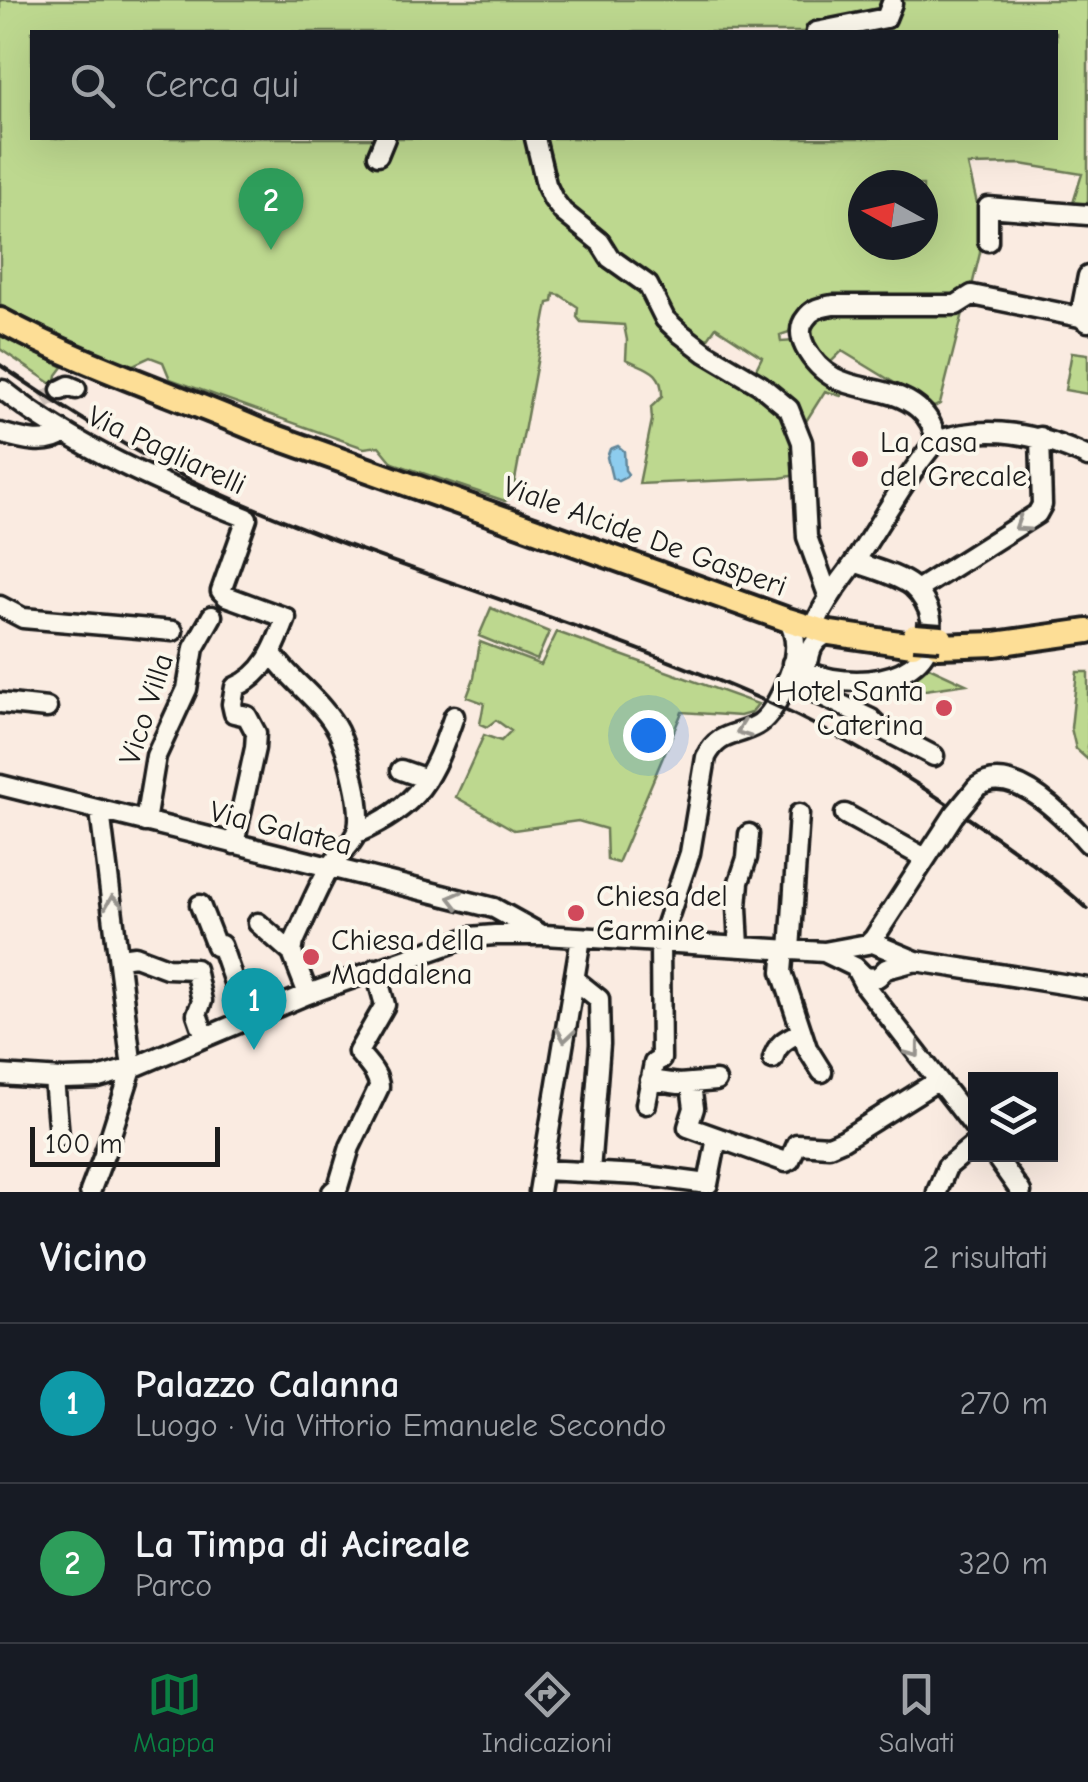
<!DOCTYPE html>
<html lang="it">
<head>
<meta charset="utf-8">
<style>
  body { margin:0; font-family:"Comic Neue",sans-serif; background:#20242c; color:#f1f3f6 }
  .controls { position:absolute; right:30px; bottom:30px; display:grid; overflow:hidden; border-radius:0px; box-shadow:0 10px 40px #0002 }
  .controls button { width:90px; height:90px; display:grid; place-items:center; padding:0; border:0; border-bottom:2px solid #363941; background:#171b24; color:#f1f3f6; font:50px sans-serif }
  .compass { position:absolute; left:848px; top:170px; width:90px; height:90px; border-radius:50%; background:#171b24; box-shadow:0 10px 40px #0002; rotate:278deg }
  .scale { position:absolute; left:30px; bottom:25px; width:190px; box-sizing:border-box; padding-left:10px; border:5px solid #1c1c1c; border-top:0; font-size:28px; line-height:35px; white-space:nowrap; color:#1c1c1c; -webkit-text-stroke:8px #fbf7ec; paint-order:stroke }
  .you { position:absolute; left:648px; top:735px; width:35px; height:35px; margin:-25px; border:8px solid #fff; border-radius:50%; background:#1a73e8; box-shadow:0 0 0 15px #1a73e833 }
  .badge { display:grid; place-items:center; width:65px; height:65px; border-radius:50%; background:#0b8043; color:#fff; font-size:32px; font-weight:700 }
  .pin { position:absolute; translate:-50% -82px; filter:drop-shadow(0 2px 5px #0008) }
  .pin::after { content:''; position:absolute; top:52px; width:35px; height:30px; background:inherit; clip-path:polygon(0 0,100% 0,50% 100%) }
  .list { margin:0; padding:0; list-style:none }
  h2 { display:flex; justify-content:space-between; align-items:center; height:130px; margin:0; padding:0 40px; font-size:42px }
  h2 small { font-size:32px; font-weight:400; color:#9ea1a6 }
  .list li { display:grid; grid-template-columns:65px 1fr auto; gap:30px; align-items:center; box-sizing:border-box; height:160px; padding:0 40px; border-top:2px solid #363941 }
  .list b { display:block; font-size:38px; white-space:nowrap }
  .list p { margin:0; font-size:32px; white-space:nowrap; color:#9ea1a6 }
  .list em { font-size:32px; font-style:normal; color:#9ea1a6 }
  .icon { flex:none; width:55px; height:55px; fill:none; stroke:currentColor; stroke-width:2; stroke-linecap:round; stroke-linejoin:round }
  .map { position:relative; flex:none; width:1088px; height:1192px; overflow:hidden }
  .search { position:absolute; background:#171b24; box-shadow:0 10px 40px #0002; left:30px; right:30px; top:30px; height:110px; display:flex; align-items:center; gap:25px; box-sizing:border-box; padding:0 35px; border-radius:0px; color:#9ea1a6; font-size:38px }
  .sheet { height:450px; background:#171b24 }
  nav { display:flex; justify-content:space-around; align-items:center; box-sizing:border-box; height:140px; border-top:2px solid #363941; background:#171b24; font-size:28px; color:#9ea1a6 }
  nav a { display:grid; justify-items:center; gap:5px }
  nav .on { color:#0b8043 }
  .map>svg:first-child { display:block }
  .green { fill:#bdd88f; stroke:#6c7a56; stroke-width:2.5; fill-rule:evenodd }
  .water { fill:#8dccee; stroke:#60869a; stroke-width:2.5 }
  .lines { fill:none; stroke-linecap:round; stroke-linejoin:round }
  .minor-tunnel { stroke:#cec2ba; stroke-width:18; stroke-dasharray:18 9; stroke-linecap:butt }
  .minor-casing { stroke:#1c1c1c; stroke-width:25 }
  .major-casing { stroke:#1c1c1c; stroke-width:30 }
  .minor { stroke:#fbf7ec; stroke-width:18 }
  .major { stroke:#fdde96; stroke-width:22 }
  .rail { stroke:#1c1c1c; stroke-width:4 }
  .minor-bridge-casing { stroke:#1c1c1c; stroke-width:25; stroke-linecap:butt }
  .major-bridge-casing { stroke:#1c1c1c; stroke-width:30; stroke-linecap:butt }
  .minor-bridge { stroke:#fbf7ec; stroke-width:18 }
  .major-bridge { stroke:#fdde96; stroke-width:22 }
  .oneway { stroke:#97948e }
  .poi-dot { fill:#d1495b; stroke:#fbf7ec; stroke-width:4 }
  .labels { text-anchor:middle; stroke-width:8; stroke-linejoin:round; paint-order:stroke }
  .poi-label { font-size:30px; fill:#1c1c1c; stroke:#fbf7ec; text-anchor:start }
  .street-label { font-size:30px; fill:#1c1c1c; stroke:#fbf7ec }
</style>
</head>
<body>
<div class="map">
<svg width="1088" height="1192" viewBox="0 0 1088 1192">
  <rect width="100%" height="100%" fill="#faebe1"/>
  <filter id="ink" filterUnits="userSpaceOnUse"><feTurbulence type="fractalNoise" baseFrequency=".01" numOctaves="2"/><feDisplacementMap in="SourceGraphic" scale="20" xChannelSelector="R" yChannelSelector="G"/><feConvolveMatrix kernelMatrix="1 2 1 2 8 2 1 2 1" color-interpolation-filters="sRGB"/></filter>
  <g filter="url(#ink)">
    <path class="green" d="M0 0H1088V203H1073L1082 174 1021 164 968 165 980 216V253L971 290 952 298 830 297C809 301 795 311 789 332L780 335 781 342 795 341 818 374 846 390 841 396 825 391 803 426 789 402 753 375 762 357 716 327 702 347 667 315 650 280 614 257 605 236 581 224 552 189 553 199 551 200 560 215 600 249 608 261 645 287 663 321 676 335 699 353 758 388 788 411 796 427 803 474 780 478 639 484 652 420 651 407 662 397C663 370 647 369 626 359L627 340 624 325 581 322 577 317 578 307 560 295 554 294 553 302 548 303 512 496 505 501 393 463 379 446 364 448 170 379 163 362 150 357 131 366 93 352 0 305ZM32 32H1056V138H32ZM863 185H923V245H863Z
      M831 313H963L940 404 934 407 842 351 828 365C810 343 797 327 831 313Z
      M0 335 63 367 57 375 55 386 0 349Z
      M1072 352 1088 354V394L1065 390Z
      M491 608 549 632 537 660 479 636Z
      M557 632 758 704 751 713 740 716 682 712 618 863 607 860 606 829 578 821 514 830 456 797 484 735 501 741 511 731 496 720 487 727 480 724 484 703 467 697 474 678 480 642 541 665Z
      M929 667 966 684 884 696 882 692 884 689 911 681Z
      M1077 672H1088V760L1076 749 1071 728Z"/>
    <path class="water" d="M618 446 624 451 625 470 628 474 626 477 618 481 612 478 607 457 610 449Z"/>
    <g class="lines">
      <path class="minor-tunnel" d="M44 401 61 390"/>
      <g class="minor-casing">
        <path id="minor" d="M816 32 886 18 892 3
          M535 138 546 184 553 199 563 212 600 242 610 258 648 285 665 319 680 333 706 353 760 385 789 409 802 442 807 537 828 595
          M378 155 385 138
          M988 241V207L1088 215
          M1080 317 1088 276
          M3 390C76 448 161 484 247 518L221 591 226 596 286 618C275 647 265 675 235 687L232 704 234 713 247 716 256 733 255 748 234 844
          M61 390 69 386 76 389
          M0 433C21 439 46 447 65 433
          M936 441C934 427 929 417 918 408 881 378 833 400 805 347 800 337 799 326 806 318 813 308 822 307 833 305H956L972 295 1080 317 1088 322
          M917 590 1037 514 1042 505 1040 437
          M0 606 23 618 173 631
          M817 620C829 594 841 582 856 560 882 520 905 478 936 441 989 423 1038 434 1088 457
          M273 655C291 681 324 703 338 731 348 751 363 807 358 828 354 845 335 857 327 872 314 895 305 919 294 942L292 953 308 994
          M809 659C811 644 818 638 830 633
          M792 663C833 693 939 690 931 619 929 607 921 594 912 586 896 574 873 569 855 562
          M787 679 871 719 880 728 934 756
          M0 703 47 708
          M401 770 427 779
          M0 785 494 908 539 933
          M977 787C1012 761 1066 818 1088 843
          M845 814 925 858
          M145 822 156 756 187 689 194 648 212 616
          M357 833C419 807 433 777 454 716
          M200 905 216 946 221 945 247 1020
          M258 923 292 953
          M869 943 874 938 954 815
          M739 947 737 907 739 882 747 858 749 834
          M784 949 782 972 807 1048 822 1072
          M790 950 799 814
          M824 952 855 967 866 978 878 977 886 969 916 961
          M120 958 135 956 167 968 195 969 202 1001 197 1014 205 1037
          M857 971 865 986 976 1129
          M574 979 599 999 600 1044 590 1171
          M773 1059C777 1043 787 1039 801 1032
          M0 1075 63 1079 98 1078 132 1068 308 994 470 937 495 935H544L824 952 873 943 916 961 1088 988
          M54 1079 59 1136
          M650 1080 679 1084 716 1081
          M691 1085 694 1108 688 1127 786 1162 790 1160 797 1144 829 1146 843 1140 937 1081
          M646 1104 654 1063 661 1059 660 942 690 853 706 757C719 731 736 737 757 725 775 715 794 670 795 650 796 639 793 629 788 620
          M994 1154 1021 1192
          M543 1170 640 1175 708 1184 717 1138
          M90 1192 107 1147 132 1068 100 811
          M332 1192 338 1187 350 1147 379 1087C379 1074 366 1062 358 1052L385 1005 375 969
          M539 1192 581 938
          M937 1192 947 1167 976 1143"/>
      </g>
      <g class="major-casing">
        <path id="major" d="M0 320C84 366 175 394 262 432L788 620 830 633 913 645
          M938 646 995 644 1088 631"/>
      </g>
      <use href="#minor" class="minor"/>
      <use href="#major" class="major"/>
      <path class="rail" d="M0 365C66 410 135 454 208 488 389 570 584 620 765 701 839 734 908 776 974 822 1014 849 1053 877 1088 909"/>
      <g class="minor-bridge-casing">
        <path id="minor-bridge" d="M954 815 977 787"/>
      </g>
      <g class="major-bridge-casing">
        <path id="major-bridge" d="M914 636 941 638"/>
      </g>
      <use href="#minor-bridge" class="minor-bridge"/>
      <use href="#major-bridge" class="major-bridge"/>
    </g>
    <defs><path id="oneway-chevron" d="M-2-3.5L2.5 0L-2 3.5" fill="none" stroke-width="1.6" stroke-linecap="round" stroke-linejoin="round" transform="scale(2.5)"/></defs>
    <g class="oneway">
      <use href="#oneway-chevron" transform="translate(1021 525) rotate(147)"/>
      <use href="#oneway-chevron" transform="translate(743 730) rotate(160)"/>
      <use href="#oneway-chevron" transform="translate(455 899) rotate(-166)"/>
      <use href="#oneway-chevron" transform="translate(113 902) rotate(-98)"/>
      <use href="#oneway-chevron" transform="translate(565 1035) rotate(99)"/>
      <use href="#oneway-chevron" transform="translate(914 1051) rotate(53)"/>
    </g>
  </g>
  <g class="poi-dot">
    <circle cx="860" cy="459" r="10"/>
    <circle cx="944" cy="708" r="10"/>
    <circle cx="576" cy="913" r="10"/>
    <circle cx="311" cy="957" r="10"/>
  </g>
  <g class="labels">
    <g class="poi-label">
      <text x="880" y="452">La casa<tspan x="880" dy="34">del Grecale</tspan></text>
      <text x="924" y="701" text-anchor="end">Hotel Santa<tspan x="924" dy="34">Caterina</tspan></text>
      <text x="596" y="906">Chiesa del<tspan x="596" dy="34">Carmine</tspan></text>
      <text x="331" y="950">Chiesa della<tspan x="331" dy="34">Maddalena</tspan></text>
    </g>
    <g class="street-label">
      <text transform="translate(167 450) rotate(25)" y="10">Via Pagliarelli</text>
      <text transform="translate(645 536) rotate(20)" y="10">Viale Alcide De Gasperi</text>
      <text transform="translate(146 709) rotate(-72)" y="10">Vico Villa</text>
      <text transform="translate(281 828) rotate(14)" y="10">Via Galatea</text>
    </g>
  </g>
</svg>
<div class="controls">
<button><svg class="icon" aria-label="layers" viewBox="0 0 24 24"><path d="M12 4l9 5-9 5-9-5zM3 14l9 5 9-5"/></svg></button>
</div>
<svg class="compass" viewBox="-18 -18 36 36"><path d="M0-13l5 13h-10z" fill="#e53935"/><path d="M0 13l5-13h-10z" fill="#9ea1a6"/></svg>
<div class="scale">100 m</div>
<div class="you"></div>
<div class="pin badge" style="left:254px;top:1050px;background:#0f9aa8">1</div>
<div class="pin badge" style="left:271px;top:250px;background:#2e9e5b">2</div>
<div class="search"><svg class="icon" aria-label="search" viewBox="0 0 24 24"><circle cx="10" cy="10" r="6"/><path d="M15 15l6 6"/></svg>Cerca qui</div>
</div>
<section class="sheet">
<h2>Vicino<small>2 risultati</small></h2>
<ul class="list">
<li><span class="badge" style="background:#0f9aa8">1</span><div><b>Palazzo Calanna</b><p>Luogo · Via Vittorio Emanuele Secondo</p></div><em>270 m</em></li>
<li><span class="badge" style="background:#2e9e5b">2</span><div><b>La Timpa di Acireale</b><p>Parco</p></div><em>320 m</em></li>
</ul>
</section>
<nav>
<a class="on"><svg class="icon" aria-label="map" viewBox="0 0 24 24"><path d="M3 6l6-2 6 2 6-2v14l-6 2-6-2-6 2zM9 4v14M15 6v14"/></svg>Mappa</a>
<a><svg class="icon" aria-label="directions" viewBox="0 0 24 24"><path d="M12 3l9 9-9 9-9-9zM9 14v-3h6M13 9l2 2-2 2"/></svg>Indicazioni</a>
<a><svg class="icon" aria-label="saved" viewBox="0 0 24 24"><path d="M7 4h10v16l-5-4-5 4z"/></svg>Salvati</a>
</nav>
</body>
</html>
